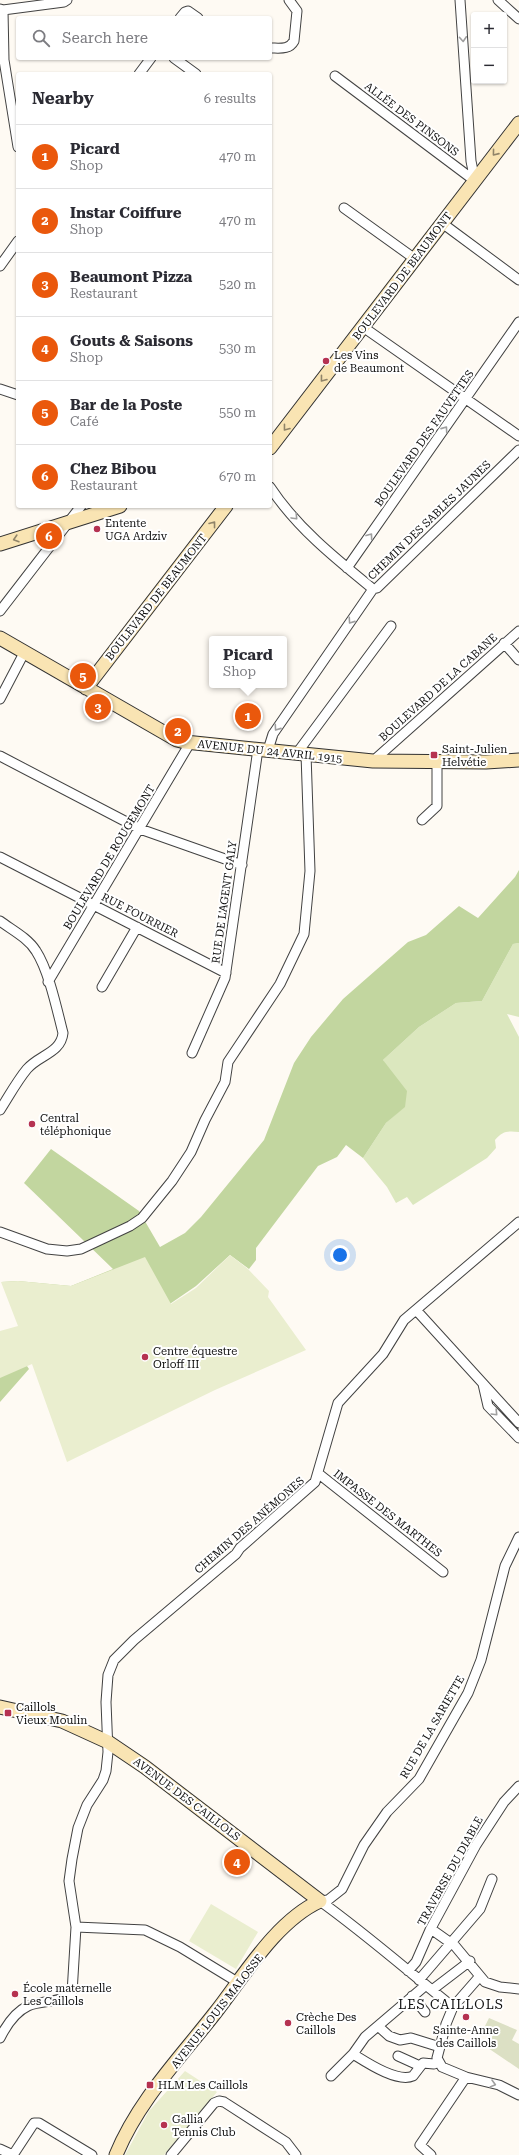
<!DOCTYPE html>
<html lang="en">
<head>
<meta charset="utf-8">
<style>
  body { margin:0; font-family:"Roboto Serif",serif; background:#f2f2f3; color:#2b2b33 }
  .controls { position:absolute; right:12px; top:12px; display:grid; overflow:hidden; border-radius:4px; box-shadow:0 1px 3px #0004 }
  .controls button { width:36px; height:36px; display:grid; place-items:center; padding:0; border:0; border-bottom:1px solid #e1e1e2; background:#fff; color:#2b2b33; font:20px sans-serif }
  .you { position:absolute; left:340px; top:1255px; width:14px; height:14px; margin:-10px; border:3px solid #fff; border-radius:50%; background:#1a73e8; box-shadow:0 0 0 6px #1a73e833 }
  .badge { display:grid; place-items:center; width:26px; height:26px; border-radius:50%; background:#ea580c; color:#fff; font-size:13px; font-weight:700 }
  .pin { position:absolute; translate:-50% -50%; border:2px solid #fff; box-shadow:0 1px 4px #0006 }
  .popup { position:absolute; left:209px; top:636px; width:78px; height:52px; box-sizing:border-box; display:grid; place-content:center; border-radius:4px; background:#fff; filter:drop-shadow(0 1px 3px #0005); font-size:13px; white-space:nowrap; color:#7c7c81 }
  .popup b { font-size:15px; color:#2b2b33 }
  .popup::after { content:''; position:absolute; left:50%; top:100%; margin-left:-8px; border:8px solid transparent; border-top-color:#fff }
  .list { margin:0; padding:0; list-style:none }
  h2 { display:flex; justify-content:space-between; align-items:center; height:52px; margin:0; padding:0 16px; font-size:17px }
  h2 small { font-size:13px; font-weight:400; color:#7c7c81 }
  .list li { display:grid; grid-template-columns:26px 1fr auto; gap:12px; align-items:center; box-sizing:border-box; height:64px; padding:0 16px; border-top:1px solid #e1e1e2 }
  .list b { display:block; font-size:15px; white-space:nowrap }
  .list p { margin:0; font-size:13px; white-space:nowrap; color:#7c7c81 }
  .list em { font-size:13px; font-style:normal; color:#7c7c81 }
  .icon { flex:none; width:22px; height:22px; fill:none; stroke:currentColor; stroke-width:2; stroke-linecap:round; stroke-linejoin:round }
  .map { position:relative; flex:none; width:519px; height:2155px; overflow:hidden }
  .search { position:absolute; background:#fff; box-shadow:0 1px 3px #0004; left:16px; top:16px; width:256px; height:44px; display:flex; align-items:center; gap:10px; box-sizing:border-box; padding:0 14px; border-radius:4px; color:#7c7c81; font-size:15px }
  .panel { position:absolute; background:#fff; box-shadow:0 1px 3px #0004; left:16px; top:72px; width:256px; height:436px; border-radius:4px }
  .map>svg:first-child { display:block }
  .green { fill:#dbe7be }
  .forest { fill:#c2d69f }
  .cemetery { fill:#dce0c4 }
  .pitch { fill:#eaeecf }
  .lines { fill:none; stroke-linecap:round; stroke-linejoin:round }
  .street-casing { stroke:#424242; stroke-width:11 }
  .secondary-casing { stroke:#313131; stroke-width:15 }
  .street { stroke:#fff; stroke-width:9 }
  .secondary { stroke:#f9e4b3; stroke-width:13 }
  .oneway { stroke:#9f9f9f }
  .oneway2 { stroke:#908469 }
  .poi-dot { fill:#b53251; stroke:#fff; stroke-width:1.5 }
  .labels { text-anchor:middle; stroke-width:4; stroke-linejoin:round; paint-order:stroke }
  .street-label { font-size:11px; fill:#0f0f0f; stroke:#fff }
  .poi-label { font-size:11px; fill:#0f0f0f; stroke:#fff; text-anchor:start }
  .quarter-label { font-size:13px; letter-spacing:1px; fill:#0f0f0f; stroke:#fff }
</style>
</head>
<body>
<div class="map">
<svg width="519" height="2155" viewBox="0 0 519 2155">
  <rect width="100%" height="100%" fill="#fefaf3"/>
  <path class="green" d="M519 943V1017L507 1014 519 1037V1132C507 1131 503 1131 495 1140L496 1148 487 1158 413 1205 407 1197 396 1203 387 1187 363 1158 386 1123 405 1106 383 1060 419 1027 456 1003 482 1001 513 944Z"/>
  <path class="forest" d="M519 870V943L513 944 482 1001 456 1003 419 1027 383 1060 407 1091 405 1107 386 1123 363 1158 346 1145 337 1157 318 1166 256 1248V1260L249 1269 230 1255 196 1286 158 1312 1 1282 18 1281 71 1286 113 1269 24 1183 51 1149 139 1211 160 1247 185 1233 201 1217 264 1140 294 1063 311 1037 343 999 408 942 426 935 459 906 478 918 515 877Z
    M15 1348 29 1369 0 1402V1355Z"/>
  <path class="cemetery" d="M489 2018 517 2030 512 2040 519 2044V2069L488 2048 493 2034 484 2028Z"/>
  <path class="pitch" d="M230 1255 248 1269 269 1291 268 1297 306 1350 215 1390 67 1462 32 1364 0 1378V1331L18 1326 1 1282 18 1281 71 1286 145 1257 171 1304 196 1288Z
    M211 1904 258 1932 236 1969 189 1941Z
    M185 2071 217 2092 164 2155H125L149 2111Z"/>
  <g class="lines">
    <g class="street-casing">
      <path id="street" d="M460 0 471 161 475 181
        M498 0 519 19
        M0 9 3 10 4 60 18 147
        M3 10 64 2 67 0
        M180 18 185 12 188 11 198 18
        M270 48C280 48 289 50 294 41L297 11 289 0
        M174 58 196 74
        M139 74 151 58
        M335 76 475 181
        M344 208 415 259
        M442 223 519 280
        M0 266 18 241
        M363 327 519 436
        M0 389 18 395
        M270 487C297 528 336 559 373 589
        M347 568 519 322
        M373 589 377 588 519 450
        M0 611 81 506
        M504 643 519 660
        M0 699 24 653
        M268 750 273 734 373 589
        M297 753 391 626
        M0 756 140 829 242 865
        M373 761 519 631
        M422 820 437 806V762
        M0 857 226 973
        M0 921C12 930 28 938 36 951 49 971 57 1010 63 1033 61 1053 39 1055 27 1069 17 1081 9 1096 0 1110
        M48 982 190 743
        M102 987 137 927
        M192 1053 225 978 258 749
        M0 1232 47 1249 67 1251 81 1249 130 1226 142 1218 172 1181 191 1152 205 1120 225 1082 228 1062 280 984 304 934 310 871 306 754
        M417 1311 519 1423
        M483 1384 488 1406 519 1438
        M319 1474 443 1572
        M320 1901 328 1900 342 1889 364 1845 387 1812 419 1779 468 1693 481 1660 505 1566 519 1537
        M320 1901C366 1934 409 1972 453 2007L446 2024 437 2058 442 2067 466 2077 499 2085 519 2095
        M76 1927 145 1930 180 1947 239 1983
        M431 1929 455 1946 485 1982 500 1987 519 1989
        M408 1971 416 1962 430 1930 476 1845 504 1802 519 1786
        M419 1980 480 1909 492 1879
        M432 1990 470 1961
        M412 1996 425 2012
        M453 2007 480 1976
        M378 2026 389 2036 400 2040 411 2038 440 2047
        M0 2038C6 2026 15 2012 28 2006 41 2000 64 2003 72 1993L76 1927 69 1881 72 1859 78 1828 87 1805 103 1780 106 1771 108 1752 106 1702 108 1675 114 1660 134 1640 236 1554 240 1548 315 1482 338 1403 383 1354 404 1320 519 1222
        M353 2054C366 2062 397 2083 413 2076L423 2063 434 2064 439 2062
        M398 2056 420 2066
        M331 2076 353 2054 365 2037 426 1985
        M0 2149 13 2155
        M13 2155 34 2123H39L92 2155
        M171 2155 214 2103 219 2101 224 2102 286 2142 296 2155
        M431 2155 420 2145 466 2077"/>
    </g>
    <g class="secondary-casing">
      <path id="secondary" d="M270 448 519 123
        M0 544 120 506
        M0 638 177 740 185 742 373 761 486 762 519 760
        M86 688 226 506
        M0 1707 62 1721 108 1742 145 1767 320 1901C276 1921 244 1976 215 2013 180 2058 138 2101 116 2155"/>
    </g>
    <use href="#street" class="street"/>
    <use href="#secondary" class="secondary"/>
  </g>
  <defs><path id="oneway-chevron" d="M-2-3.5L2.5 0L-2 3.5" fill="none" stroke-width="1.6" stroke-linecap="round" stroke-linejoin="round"/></defs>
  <g class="oneway">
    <use href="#oneway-chevron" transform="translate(463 39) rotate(86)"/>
    <use href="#oneway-chevron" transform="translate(445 429) rotate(-55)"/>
    <use href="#oneway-chevron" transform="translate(295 517) rotate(47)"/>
    <use href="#oneway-chevron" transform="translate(370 536) rotate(-54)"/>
    <use href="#oneway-chevron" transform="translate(351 621) rotate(125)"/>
    <use href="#oneway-chevron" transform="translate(277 728) rotate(125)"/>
    <use href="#oneway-chevron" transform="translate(495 1413) rotate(46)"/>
    <use href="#oneway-chevron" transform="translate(493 2084) rotate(15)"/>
  </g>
  <g class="oneway2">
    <use href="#oneway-chevron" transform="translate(495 153) rotate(129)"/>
    <use href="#oneway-chevron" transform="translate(323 379) rotate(128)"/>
    <use href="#oneway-chevron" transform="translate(286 428) rotate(128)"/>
    <use href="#oneway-chevron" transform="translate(213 524) rotate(-52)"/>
    <use href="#oneway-chevron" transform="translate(16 539) rotate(163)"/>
  </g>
  <g class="poi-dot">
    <circle cx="326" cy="361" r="4"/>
    <circle cx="97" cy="529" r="4"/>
    <rect x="430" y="751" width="8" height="8" rx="2"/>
    <circle cx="32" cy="1124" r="4"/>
    <circle cx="145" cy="1357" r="4"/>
    <rect x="4" y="1709" width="8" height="8" rx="2"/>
    <circle cx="15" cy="1994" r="4"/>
    <circle cx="466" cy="2017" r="4"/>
    <circle cx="288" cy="2023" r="4"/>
    <rect x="146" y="2081" width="8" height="8" rx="2"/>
    <circle cx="164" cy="2125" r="4"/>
  </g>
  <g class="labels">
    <g class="street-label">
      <text transform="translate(412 119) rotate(37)" y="4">ALLÉE DES PINSONS</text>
      <text transform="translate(402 276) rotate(-53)" y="4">BOULEVARD DE BEAUMONT</text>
      <text transform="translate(424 438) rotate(-55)" y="4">BOULEVARD DES FAUVETTES</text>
      <text transform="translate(429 520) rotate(-44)" y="4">CHEMIN DES SABLES JAUNES</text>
      <text transform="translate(156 597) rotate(-52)" y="4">BOULEVARD DE BEAUMONT</text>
      <text transform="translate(438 687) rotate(-42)" y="4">BOULEVARD DE LA CABANE</text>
      <text transform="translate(270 751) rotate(6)" y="4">AVENUE DU 24 AVRIL 1915</text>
      <text transform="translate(109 857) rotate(-59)" y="4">BOULEVARD DE ROUGEMONT</text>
      <text transform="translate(224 902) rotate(-82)" y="4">RUE DE L'AGENT GALY</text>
      <text transform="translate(140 915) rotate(27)" y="4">RUE FOURRIER</text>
      <text transform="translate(388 1513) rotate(38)" y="4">IMPASSE DES MARTHES</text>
      <text transform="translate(249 1525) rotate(-41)" y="4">CHEMIN DES ANÉMONES</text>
      <text transform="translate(432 1727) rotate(-60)" y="4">RUE DE LA SARIETTE</text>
      <text transform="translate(187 1799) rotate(37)" y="4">AVENUE DES CAILLOLS</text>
      <text transform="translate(450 1871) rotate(-61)" y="4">TRAVERSE DU DIABLE</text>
      <text transform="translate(217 2011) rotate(-52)" y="4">AVENUE LOUIS MALOSSE</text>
    </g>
    <g class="poi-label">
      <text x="334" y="359">Les Vins<tspan x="334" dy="13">de Beaumont</tspan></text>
      <text x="105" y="527">Entente<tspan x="105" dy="13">UGA Ardziv</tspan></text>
      <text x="442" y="753">Saint-Julien<tspan x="442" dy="13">Helvétie</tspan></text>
      <text x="40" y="1122">Central<tspan x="40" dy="13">téléphonique</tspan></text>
      <text x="153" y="1355">Centre équestre<tspan x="153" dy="13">Orloff III</tspan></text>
      <text x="16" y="1711">Caillols<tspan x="16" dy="13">Vieux Moulin</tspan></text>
      <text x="23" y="1992">École maternelle<tspan x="23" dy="13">Les Caillols</tspan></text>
      <text x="296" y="2021">Crèche Des<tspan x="296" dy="13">Caillols</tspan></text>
      <text x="466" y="2034" text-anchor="middle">Sainte-Anne<tspan x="466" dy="13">des Caillols</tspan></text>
      <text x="158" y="2089">HLM Les Caillols</text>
      <text x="172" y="2123">Gallia<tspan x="172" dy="13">Tennis Club</tspan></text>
    </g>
    <g class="quarter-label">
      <text x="451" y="2009">LES CAILLOLS</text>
    </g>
  </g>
</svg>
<div class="controls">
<button>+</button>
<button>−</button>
</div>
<div class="you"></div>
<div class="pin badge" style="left:248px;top:716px">1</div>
<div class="popup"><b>Picard</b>Shop</div>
<div class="pin badge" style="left:178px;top:731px">2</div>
<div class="pin badge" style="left:98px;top:707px">3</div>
<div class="pin badge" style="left:237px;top:1862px">4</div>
<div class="pin badge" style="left:83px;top:676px">5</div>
<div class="pin badge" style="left:49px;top:536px">6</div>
<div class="search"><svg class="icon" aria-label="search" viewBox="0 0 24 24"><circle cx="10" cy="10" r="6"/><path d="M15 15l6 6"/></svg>Search here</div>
<section class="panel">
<h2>Nearby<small>6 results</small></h2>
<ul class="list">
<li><span class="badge">1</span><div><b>Picard</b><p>Shop</p></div><em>470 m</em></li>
<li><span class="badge">2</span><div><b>Instar Coiffure</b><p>Shop</p></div><em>470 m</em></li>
<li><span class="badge">3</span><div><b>Beaumont Pizza</b><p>Restaurant</p></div><em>520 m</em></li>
<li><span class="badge">4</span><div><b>Gouts &amp; Saisons</b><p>Shop</p></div><em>530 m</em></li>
<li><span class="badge">5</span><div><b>Bar de la Poste</b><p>Café</p></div><em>550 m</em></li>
<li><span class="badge">6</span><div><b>Chez Bibou</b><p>Restaurant</p></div><em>670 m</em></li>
</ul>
</section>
</div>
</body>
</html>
